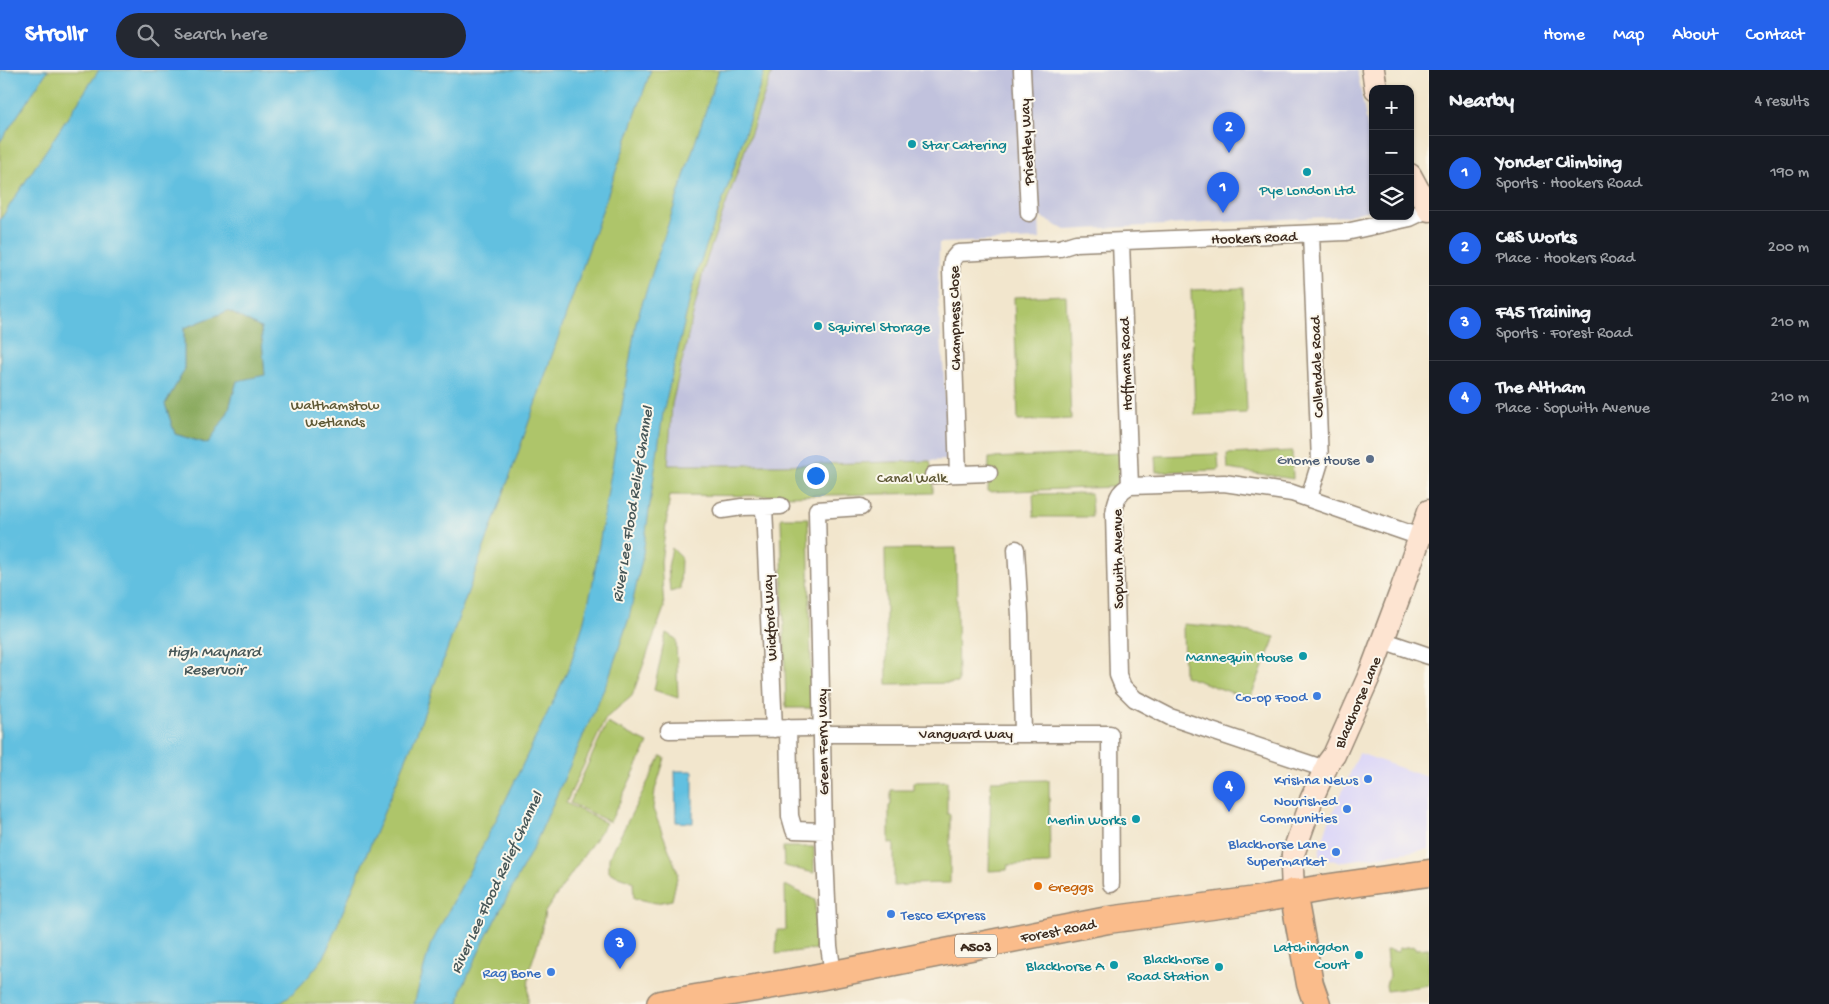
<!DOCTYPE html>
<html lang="en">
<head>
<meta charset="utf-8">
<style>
  body { margin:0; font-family:"Gochi Hand",sans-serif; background:#242831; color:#f1f3f6 }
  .controls { position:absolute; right:15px; top:15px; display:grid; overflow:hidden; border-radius:10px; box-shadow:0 1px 4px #0004 }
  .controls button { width:45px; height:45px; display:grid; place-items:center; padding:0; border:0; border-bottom:1px solid #363941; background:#171b24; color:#f1f3f6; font:25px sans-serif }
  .you { position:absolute; left:815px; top:405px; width:18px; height:18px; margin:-12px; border:4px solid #fff; border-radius:50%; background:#1a73e8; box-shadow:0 0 0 8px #1a73e833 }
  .badge { display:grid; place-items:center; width:32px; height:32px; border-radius:50%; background:#2563eb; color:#fff; font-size:16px; font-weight:700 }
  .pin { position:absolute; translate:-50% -41px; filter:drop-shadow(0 1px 2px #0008) }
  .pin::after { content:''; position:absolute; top:26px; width:18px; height:15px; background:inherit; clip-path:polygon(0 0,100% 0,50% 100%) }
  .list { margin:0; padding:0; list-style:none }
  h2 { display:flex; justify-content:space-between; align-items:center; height:65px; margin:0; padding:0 20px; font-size:21px }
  h2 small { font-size:16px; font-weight:400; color:#9ea1a6 }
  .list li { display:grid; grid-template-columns:32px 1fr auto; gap:15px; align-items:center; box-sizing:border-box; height:75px; padding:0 20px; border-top:1px solid #363941 }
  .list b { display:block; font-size:19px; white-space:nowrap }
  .list p { margin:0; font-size:16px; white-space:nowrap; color:#9ea1a6 }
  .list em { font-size:16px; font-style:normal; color:#9ea1a6 }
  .icon { flex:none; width:28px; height:28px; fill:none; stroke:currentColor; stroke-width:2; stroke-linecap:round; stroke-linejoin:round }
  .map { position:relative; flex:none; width:1429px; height:934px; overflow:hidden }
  header { display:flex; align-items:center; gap:30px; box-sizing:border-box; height:70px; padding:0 25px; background:#2563eb; color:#fff }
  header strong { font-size:24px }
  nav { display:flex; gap:28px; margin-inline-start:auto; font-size:18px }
  .search { width:350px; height:45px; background:#242831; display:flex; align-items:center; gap:12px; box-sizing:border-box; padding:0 18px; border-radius:28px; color:#9ea1a6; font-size:19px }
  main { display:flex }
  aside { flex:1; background:#171b24 }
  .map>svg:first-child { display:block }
  .built { fill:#dbd6f7 }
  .industrial { fill:#c1c2dd }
  .green { fill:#aec56a; stroke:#747844 }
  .forest { fill:#8aaa5e; stroke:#626a3e }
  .water { fill:#62c0e0; stroke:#4e757f; fill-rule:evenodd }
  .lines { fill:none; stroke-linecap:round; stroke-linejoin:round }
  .street-casing { stroke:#968876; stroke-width:19 }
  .secondary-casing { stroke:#968876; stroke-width:25 }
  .primary-casing { stroke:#968876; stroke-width:29 }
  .street { stroke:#fff; stroke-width:16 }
  .secondary { stroke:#fde4d1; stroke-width:22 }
  .primary { stroke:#fabc8b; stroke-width:26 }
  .culture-dot { fill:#0f9aa8; stroke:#fbf7ec; stroke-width:2 }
  .service-dot { fill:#5c6f8a; stroke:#fbf7ec; stroke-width:2 }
  .shop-dot { fill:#3f7fe0; stroke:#fbf7ec; stroke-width:2 }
  .food-dot { fill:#e8710a; stroke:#fbf7ec; stroke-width:2 }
  .labels { text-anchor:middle; stroke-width:4; stroke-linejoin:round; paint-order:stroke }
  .shield { fill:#fbf7ec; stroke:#75685c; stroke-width:1 }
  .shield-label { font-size:14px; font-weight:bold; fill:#3b2a1e }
  .street-label { font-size:15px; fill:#3b2a1e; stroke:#fbf7ec }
  .culture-label { font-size:15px; fill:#0d838f; stroke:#fbf7ec; text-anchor:end }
  .park-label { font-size:15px; fill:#5e5835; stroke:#fbf7ec }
  .service-label { font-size:15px; fill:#4e5e75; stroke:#fbf7ec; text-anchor:end }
  .shop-label { font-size:15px; fill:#366cbe; stroke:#fbf7ec; text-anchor:end }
  .food-label { font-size:15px; fill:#c56008; stroke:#fbf7ec; text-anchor:start }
  .water-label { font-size:16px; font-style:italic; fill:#475758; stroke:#fbf7ec }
</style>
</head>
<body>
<header>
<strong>Strollr</strong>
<div class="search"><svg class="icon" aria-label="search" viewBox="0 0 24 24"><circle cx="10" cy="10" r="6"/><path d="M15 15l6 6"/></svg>Search here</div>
<nav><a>Home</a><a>Map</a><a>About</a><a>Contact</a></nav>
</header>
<main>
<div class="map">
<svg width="1429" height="934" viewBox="0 0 1429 934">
  <rect width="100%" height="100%" fill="#fbf7ec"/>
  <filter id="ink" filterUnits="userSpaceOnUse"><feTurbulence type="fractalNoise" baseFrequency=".02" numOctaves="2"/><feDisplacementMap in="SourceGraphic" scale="10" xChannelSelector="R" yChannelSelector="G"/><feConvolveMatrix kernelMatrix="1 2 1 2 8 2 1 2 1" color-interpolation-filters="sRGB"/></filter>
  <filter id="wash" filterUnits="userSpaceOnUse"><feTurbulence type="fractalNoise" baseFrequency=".0096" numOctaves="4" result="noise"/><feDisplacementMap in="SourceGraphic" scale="20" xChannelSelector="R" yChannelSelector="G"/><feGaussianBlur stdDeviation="1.12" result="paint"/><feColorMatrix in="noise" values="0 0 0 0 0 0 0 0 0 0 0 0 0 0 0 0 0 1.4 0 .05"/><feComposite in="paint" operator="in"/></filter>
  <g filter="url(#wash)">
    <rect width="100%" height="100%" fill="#f2e6cd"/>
    <path class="built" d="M1359 683 1429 708V779L1338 792 1319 786V782L1328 754Z"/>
    <path class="industrial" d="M773 0H1357L1371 76H1373V139L1346 146 1065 160 1039 146 1040 169 939 173 938 224 950 390 781 395H668L672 334 705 194Z"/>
    <path class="green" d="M0 0H773L705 194 672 334 668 395H781L930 391 933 405V423L783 426 670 425 661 492 664 538 632 626 606 648 566 733 606 753 545 842 540 868 529 901 528 934H0Z
      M1243 218 1247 343 1195 345 1191 220Z
      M1066 225 1071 349 1018 351 1014 227Z
      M1292 381 1293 409 1228 399 1227 384Z
      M1121 383 1120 409 1113 417 988 422 989 388Z
      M1218 384 1219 400 1156 402 1155 386Z
      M1091 423 1092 447H1034L1033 424Z
      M781 448H808L812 638H786Z
      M672 478 681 487 680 519 670 522 668 497Z
      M956 478 958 613 887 614 885 479Z
      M1183 554 1229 558 1275 567 1250 629 1184 606Z
      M666 563 676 569 678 628 654 620Z
      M607 653 648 673 610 752 570 733Z
      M661 686 665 688 655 720 653 739 678 803 672 830 656 833 634 828 633 812C625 807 617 807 609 802V788Z
      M1049 710 1050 794 1008 795 1007 800 989 801 991 711Z
      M947 711V744H950V813L908 814 907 815 894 816V773H889V736L891 735V720H913V712Z
      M783 777H814V803L784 796Z
      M785 815 815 830 816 879 776 884 777 860H786Z
      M1415 876V879L1429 878V915L1387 921 1386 915 1389 907 1386 880 1399 882V878Z"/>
    <path class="forest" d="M228 241 261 258 265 306 237 311 228 342 209 374 175 364 165 334 184 301V258Z"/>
    <path class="water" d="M0 0H48L0 72Z
      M99 0H651L516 389 418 660 324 887C311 903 296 925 276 934H0V150ZM228 241 261 258 265 305 237 311 228 342 208 374 175 364 165 334 184 301V258Z
      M719 0H765L729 113 695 207 663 343 642 490 629 548 608 610 535 774 485 869 462 918 459 934H414L430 876 496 750 569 598 582 558 592 517 636 252Z
      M675 701H693V753L676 752Z"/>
  </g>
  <g filter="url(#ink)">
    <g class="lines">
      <g class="street-casing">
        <path id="street" d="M1022 0 1029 143
          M1121 172 1130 416
          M958 404 951 200 952 190 958 183 1060 178 1076 173 1346 162 1410 148 1429 139
          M933 405 989 403
          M1309 428 1320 392 1311 164
          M764 437 774 659
          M722 440 742 437 781 436
          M1016 479 1020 545 1023 663
          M1382 570 1429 586
          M788 658 790 746 794 760 824 761
          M669 660 810 658
          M822 664H1110L1111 814
          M1325 699 1170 647 1135 629 1123 617 1118 605 1114 443C1116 431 1118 421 1130 416L1224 413 1292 423 1420 467
          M833 904 829 876 824 761 817 440 861 437"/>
      </g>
      <g class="secondary-casing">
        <path id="secondary" d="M1373 0 1376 19
          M1410 105 1429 140
          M1293 822 1292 798 1293 784 1308 742 1311 730 1328 693 1334 685 1370 604 1400 524 1429 441"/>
      </g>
      <g class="primary-casing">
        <path id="primary" d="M1293 822 1310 914 1317 934
          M660 934 803 910 1108 850 1256 830 1323 818 1429 803"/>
      </g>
      <use href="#street" class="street"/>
      <use href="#secondary" class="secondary"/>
      <use href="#primary" class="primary"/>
    </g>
  </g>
  <g class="culture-dot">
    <circle cx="912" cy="74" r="5"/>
    <circle cx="1307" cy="102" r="5"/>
    <circle cx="818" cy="256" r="5"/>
    <circle cx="1303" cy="586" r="5"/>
    <circle cx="1136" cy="749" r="5"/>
    <circle cx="1359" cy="885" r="5"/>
    <circle cx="1114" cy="895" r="5"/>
    <circle cx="1219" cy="897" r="5"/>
  </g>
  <circle class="service-dot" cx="1370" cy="389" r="5"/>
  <g class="shop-dot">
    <circle cx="1317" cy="626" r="5"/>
    <circle cx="1368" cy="709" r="5"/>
    <circle cx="1347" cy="739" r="5"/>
    <circle cx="1336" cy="782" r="5"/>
    <circle cx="891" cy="844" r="5"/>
    <circle cx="551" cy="902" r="5"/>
  </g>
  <circle class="food-dot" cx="1038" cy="816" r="5"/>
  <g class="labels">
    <rect class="shield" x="955" y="864.5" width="42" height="23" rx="4"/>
    <g class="shield-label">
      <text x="976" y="881">A503</text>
    </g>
    <g class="street-label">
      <text transform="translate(1026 72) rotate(-93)" y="5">Priestley Way</text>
      <text transform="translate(1254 167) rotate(-2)" y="5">Hookers Road</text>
      <text transform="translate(954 248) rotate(-91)" y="5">Champness Close</text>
      <text transform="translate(1125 294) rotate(-92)" y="5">Hoffmans Road</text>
      <text transform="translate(1316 297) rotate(-92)" y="5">Collendale Road</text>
      <text transform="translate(1117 489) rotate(-91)" y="5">Sopwith Avenue</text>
      <text transform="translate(769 548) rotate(-93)" y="5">Wickford Way</text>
      <text transform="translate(1357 632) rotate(-67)" y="5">Blackhorse Lane</text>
      <text x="966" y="668">Vanguard Way</text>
      <text transform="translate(822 672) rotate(-91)" y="5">Green Ferry Way</text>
      <text transform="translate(1058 860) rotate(-11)" y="5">Forest Road</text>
    </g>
    <g class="culture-label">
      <text x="922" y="79" text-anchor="start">Star Catering</text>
      <text x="1307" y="124" text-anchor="middle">Pye London Ltd</text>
      <text x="828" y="261" text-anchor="start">Squirrel Storage</text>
      <text x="1293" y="591">Mannequin House</text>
      <text x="1126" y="754">Merlin Works</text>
      <text x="1349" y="881">Latchingdon<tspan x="1349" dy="17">Court</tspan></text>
      <text x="1209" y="893">Blackhorse<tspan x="1209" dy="17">Road Station</tspan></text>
      <text x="1104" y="900">Blackhorse A</text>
    </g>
    <g class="park-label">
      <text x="335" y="339">Walthamstow<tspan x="335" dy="17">Wetlands</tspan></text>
      <text x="912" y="412">Canal Walk</text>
    </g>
    <g class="service-label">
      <text x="1360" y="394">Gnome House</text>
    </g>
    <g class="shop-label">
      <text x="1307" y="631">Co-op Food</text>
      <text x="1358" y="714">Krishna News</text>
      <text x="1337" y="735">Nourished<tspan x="1337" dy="17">Communities</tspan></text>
      <text x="1326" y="778">Blackhorse Lane<tspan x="1326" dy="17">Supermarket</tspan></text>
      <text x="901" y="849" text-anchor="start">Tesco Express</text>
      <text x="541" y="907">Rag Bone</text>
    </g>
    <g class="food-label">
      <text x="1048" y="821">Greggs</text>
    </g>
    <g class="water-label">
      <text transform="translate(631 434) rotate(-81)" y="6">River Lee Flood Relief Channel</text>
      <text x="214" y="586">High Maynard<tspan x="214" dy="18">Reservoir</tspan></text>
      <text transform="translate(495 812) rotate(-65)" y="6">River Lee Flood Relief Channel</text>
    </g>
  </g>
</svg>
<div class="controls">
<button>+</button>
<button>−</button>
<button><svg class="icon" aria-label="layers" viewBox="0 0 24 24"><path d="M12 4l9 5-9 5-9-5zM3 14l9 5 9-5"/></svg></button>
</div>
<div class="you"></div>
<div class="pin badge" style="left:1223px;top:143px">1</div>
<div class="pin badge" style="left:1229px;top:83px">2</div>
<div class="pin badge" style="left:620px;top:899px">3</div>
<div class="pin badge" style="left:1229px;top:742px">4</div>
</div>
<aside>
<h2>Nearby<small>4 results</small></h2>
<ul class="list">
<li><span class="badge">1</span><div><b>Yonder Climbing</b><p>Sports · Hookers Road</p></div><em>190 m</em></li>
<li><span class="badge">2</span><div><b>C&amp;S Works</b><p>Place · Hookers Road</p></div><em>200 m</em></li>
<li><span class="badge">3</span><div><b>F45 Training</b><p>Sports · Forest Road</p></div><em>210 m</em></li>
<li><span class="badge">4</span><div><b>The Altham</b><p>Place · Sopwith Avenue</p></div><em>210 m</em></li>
</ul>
</aside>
</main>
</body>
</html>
